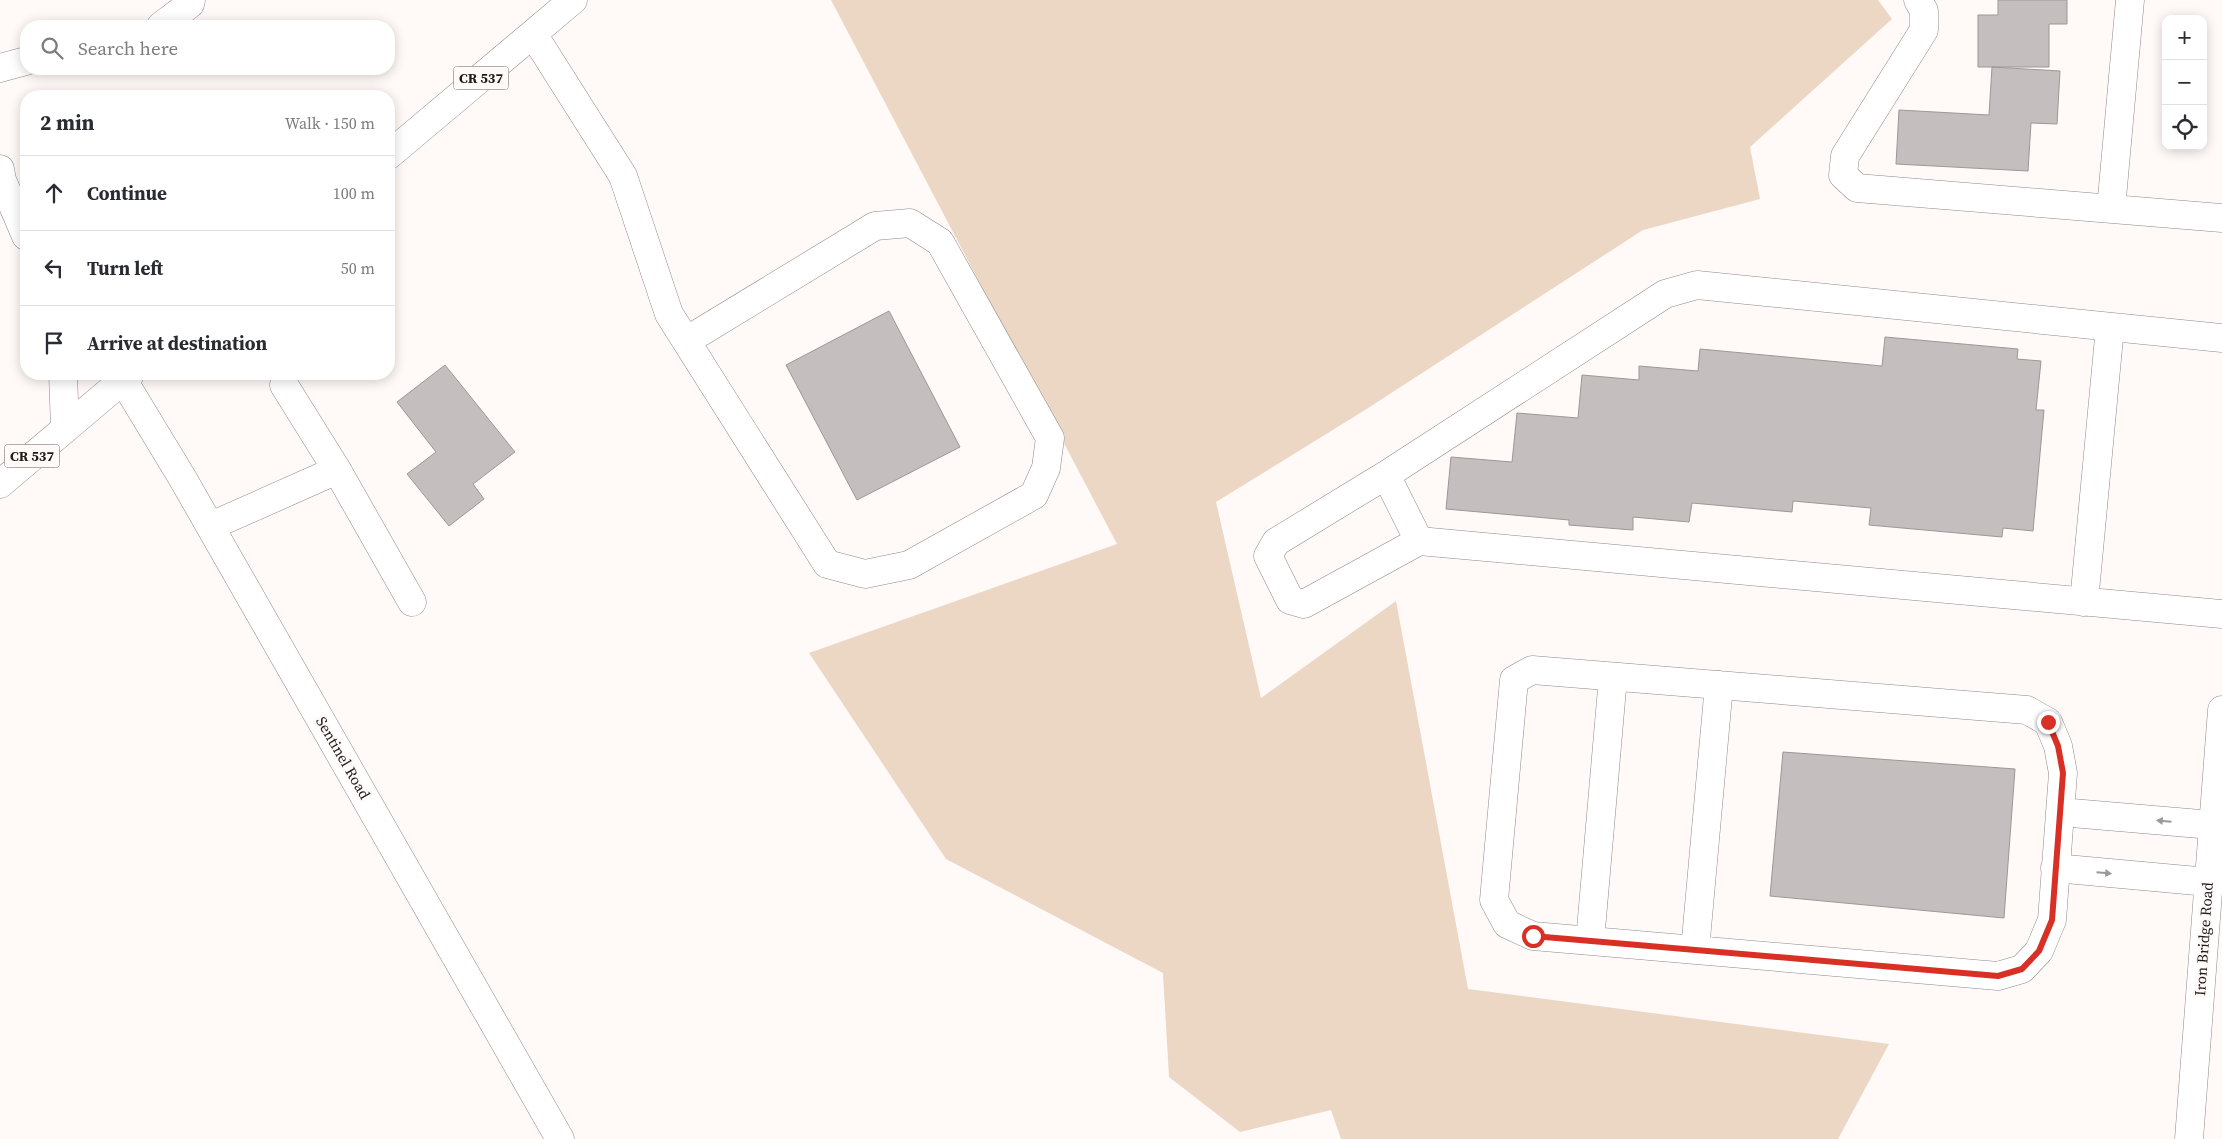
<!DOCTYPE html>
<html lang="en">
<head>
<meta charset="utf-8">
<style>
  body { margin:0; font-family:"Source Serif 4",serif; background:#f2f2f3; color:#2b2b33 }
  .controls { position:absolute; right:15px; top:15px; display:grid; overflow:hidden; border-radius:10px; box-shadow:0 2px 12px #0003 }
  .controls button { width:45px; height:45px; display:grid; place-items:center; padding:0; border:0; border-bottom:1px solid #e1e1e2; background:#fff; color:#2b2b33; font:25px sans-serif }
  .stop { position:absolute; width:15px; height:15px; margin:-11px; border:4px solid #d93025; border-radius:50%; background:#fff }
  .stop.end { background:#d93025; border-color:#fff; box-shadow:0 1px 5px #0008 }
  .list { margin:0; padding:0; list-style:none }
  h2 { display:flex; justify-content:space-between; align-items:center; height:65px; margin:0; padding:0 20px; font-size:21px }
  h2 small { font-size:16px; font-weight:400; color:#7c7c81 }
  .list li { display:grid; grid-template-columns:32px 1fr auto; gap:15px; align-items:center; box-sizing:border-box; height:75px; padding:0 20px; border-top:1px solid #e1e1e2 }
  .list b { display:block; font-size:19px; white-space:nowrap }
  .list em { font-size:16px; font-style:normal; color:#7c7c81 }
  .icon { flex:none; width:28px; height:28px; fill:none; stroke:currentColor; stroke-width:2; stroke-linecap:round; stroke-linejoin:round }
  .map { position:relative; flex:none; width:2222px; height:1139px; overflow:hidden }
  .search { position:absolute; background:#fff; box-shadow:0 2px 12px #0003; left:20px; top:20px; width:375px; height:55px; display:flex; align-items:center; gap:12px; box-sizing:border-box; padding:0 18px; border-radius:20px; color:#7c7c81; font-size:19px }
  .panel { position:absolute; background:#fff; box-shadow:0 2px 12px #0003; left:20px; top:90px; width:375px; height:290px; border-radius:20px }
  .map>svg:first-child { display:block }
  .green { fill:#ebd7c4 }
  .building { fill:#c5bebf; stroke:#9d9797 }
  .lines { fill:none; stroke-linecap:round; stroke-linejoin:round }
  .minor-casing { stroke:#8f8988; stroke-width:29 }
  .major-casing { stroke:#8f8988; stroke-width:29 }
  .minor { stroke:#fff; stroke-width:28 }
  .major { stroke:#fff; stroke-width:28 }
  .oneway { fill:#9a9898 }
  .route { stroke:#d93025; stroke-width:6 }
  .labels { text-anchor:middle; stroke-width:5; stroke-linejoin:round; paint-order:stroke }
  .shield { fill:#fff9f8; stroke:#625e5d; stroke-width:1 }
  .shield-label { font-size:14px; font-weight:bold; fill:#1e1b1b }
  .street-label { font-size:15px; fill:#1e1b1b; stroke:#fff9f8 }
</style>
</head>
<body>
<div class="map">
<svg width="2222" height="1139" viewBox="0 0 2222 1139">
  <rect width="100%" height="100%" fill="#fff9f8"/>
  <path class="green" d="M831 0H1878L1892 19 1750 147 1760 199 1643 230 1365 410 1216 502 1261 698 1396 601 1468 989 1889 1044 1838 1139H1341L1331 1110 1240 1132 1169 1077 1163 973 946 859 809 653 1117 544Z"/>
  <path class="building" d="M1998 0H2067V24H2049V67H1978V15H1998Z
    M1992 67 2060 71 2057 124 2031 123 2028 171 1896 164 1899 110 1989 115Z
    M889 311 960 447 857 500 786 365Z
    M1885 337 2018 349 2017 359 2041 361 2036 410H2044L2033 531 2003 528 2002 537 1869 525 1871 508 1793 501 1792 512 1692 503 1689 522 1633 517V530L1569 525V520L1446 509 1451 457 1512 462 1517 413 1578 418 1582 375 1639 380V366L1698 371 1700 349 1882 366Z
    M445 365 515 452 473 484 484 499 449 526 407 474 436 452 397 402Z
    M1783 752 2015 769 2004 918 1770 896Z"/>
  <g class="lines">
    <g class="minor-casing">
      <path id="minor" d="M1918 0 1924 11V30L1845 156 1843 175 1857 188 2222 218
        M161 26 190 4 191 0
        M533 34 623 176 669 314 827 564 865 574 909 565 1034 495 1046 468 1050 438 940 242 910 223 875 226 686 341
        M0 68 26 61
        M0 169 2 180 26 236
        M2111 209 2130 0
        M2222 338 1697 285 1665 294 1386 475 1276 542 1268 556 1290 600 1304 604 1419 541 2222 614
        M63 374 65 428
        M123 380 183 479 560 1139
        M284 385 337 470
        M1386 475 1419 541
        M211 526 337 470 412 602
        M2084 602 2110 327
        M1532 670 2027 710 2048 722 2058 746 2063 773 2052 920 2039 951 2022 969 1998 976 1533 936 1507 924 1494 900 1514 680Z
        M2060 812 2212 825
        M2055 868 2208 882
        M1590 941 1613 677
        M1695 950 1719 685
        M2189 1139 2222 710"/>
    </g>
    <g class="major-casing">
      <path id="major" d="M389 155 573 0
        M0 484 130 374"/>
    </g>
    <use href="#minor" class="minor"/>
    <use href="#major" class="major"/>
  </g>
  <defs><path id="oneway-solid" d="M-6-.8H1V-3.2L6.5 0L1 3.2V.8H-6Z" transform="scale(1.25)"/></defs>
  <g class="oneway">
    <use href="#oneway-solid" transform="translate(2164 821) rotate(-175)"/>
    <use href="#oneway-solid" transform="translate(2104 873) rotate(5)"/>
  </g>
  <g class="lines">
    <path class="route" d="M1533 936 1998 976 2022 969 2039 951 2052 920 2063 773 2058 746 2048 722"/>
  </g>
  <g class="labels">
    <g class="shield">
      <rect x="453.5" y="66.5" width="55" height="23" rx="4"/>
      <rect x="4.5" y="444.5" width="55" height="23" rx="4"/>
    </g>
    <g class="shield-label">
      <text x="481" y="83">CR 537</text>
      <text x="32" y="461">CR 537</text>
    </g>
    <g class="street-label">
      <text transform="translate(343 758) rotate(60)" y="5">Sentinel Road</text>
      <text transform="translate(2204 939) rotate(-86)" y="5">Iron Bridge Road</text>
    </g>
  </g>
</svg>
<div class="controls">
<button>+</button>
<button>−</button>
<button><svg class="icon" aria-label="locate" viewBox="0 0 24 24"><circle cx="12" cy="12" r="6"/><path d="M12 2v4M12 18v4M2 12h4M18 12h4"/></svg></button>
</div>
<div class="stop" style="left:1533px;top:936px"></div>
<div class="stop end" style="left:2048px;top:722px"></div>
<div class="search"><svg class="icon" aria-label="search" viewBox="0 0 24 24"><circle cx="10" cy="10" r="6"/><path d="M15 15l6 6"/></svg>Search here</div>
<section class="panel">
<h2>2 min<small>Walk · 150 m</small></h2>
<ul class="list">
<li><svg class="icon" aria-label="ahead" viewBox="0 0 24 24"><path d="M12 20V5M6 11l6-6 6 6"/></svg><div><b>Continue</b></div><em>100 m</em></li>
<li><svg class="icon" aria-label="left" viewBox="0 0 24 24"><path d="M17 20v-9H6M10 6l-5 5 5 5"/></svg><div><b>Turn left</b></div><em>50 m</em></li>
<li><svg class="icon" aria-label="arrive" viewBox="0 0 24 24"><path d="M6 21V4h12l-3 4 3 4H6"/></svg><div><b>Arrive at destination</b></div></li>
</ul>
</section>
</div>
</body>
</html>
